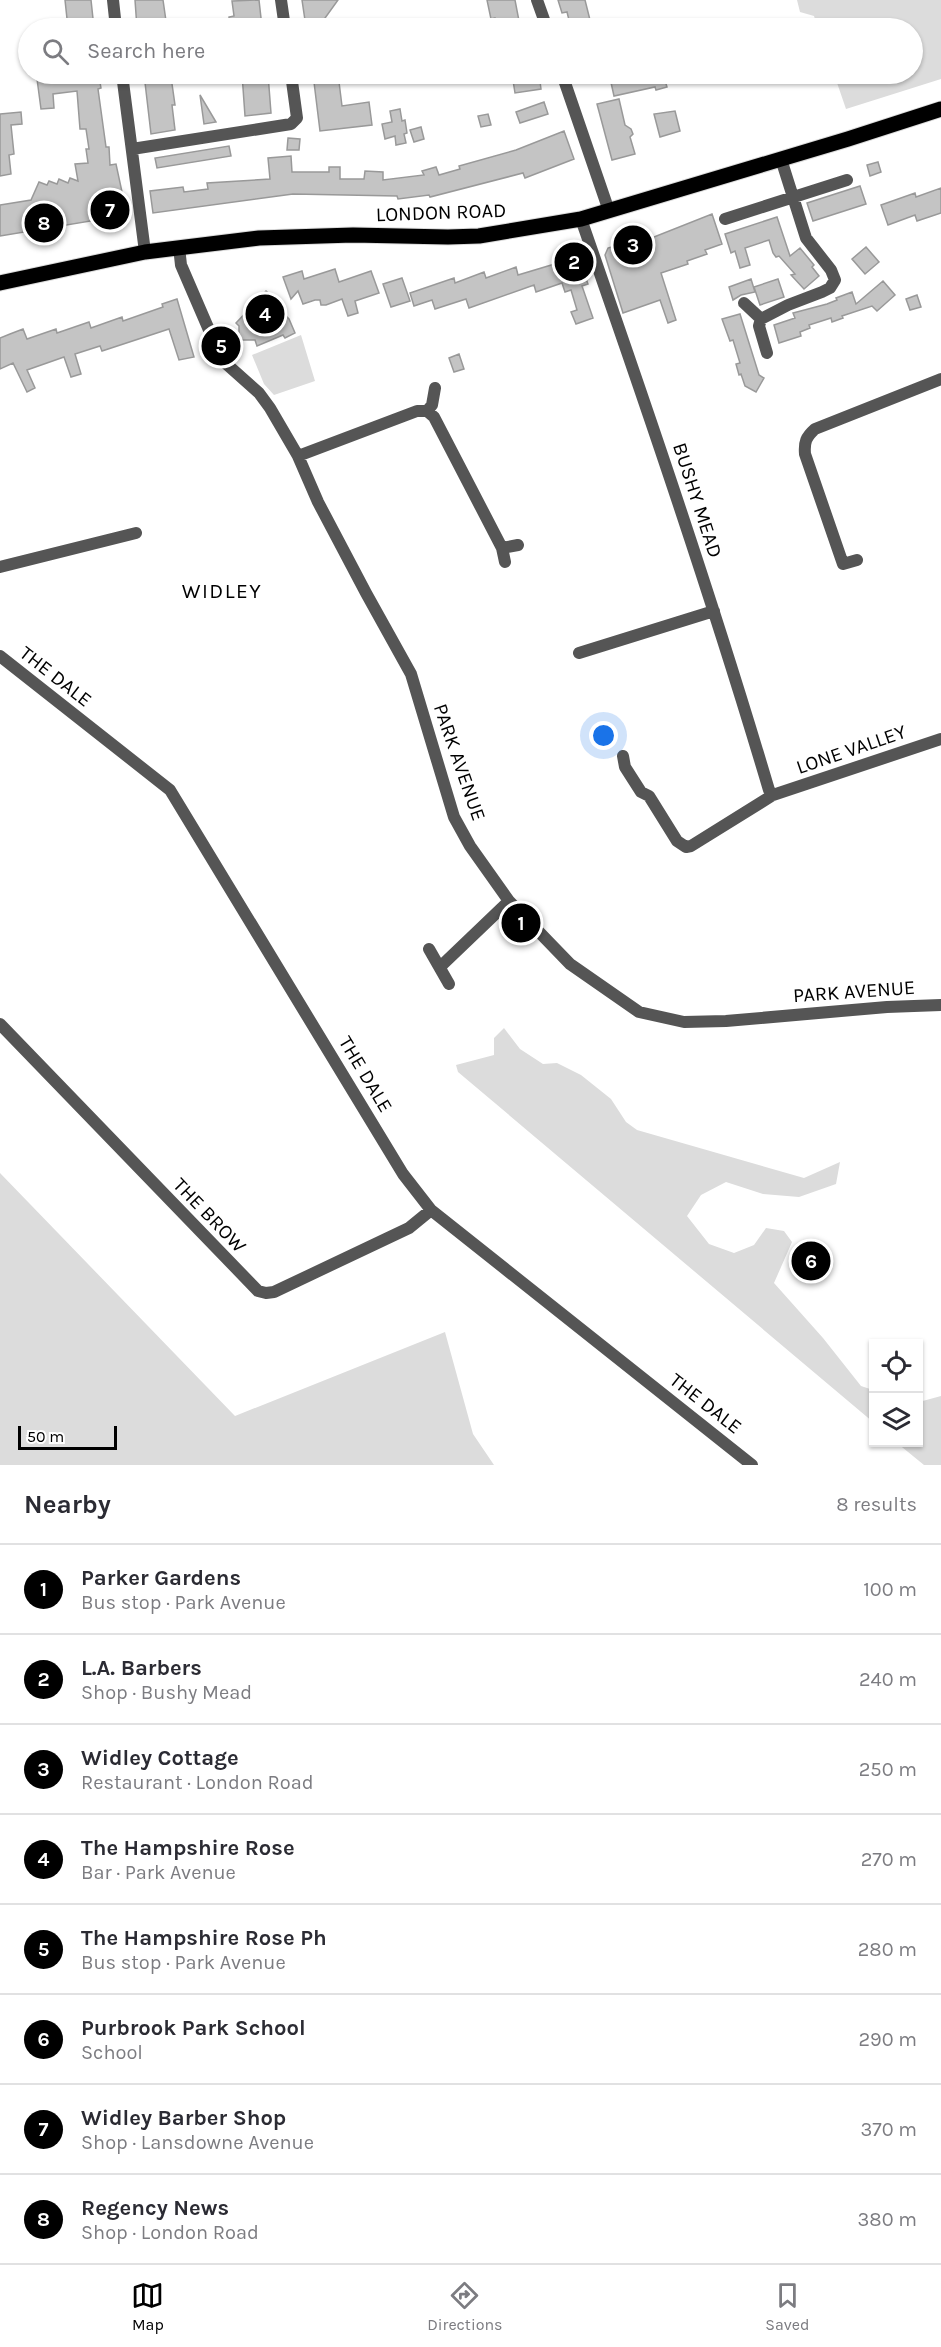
<!DOCTYPE html>
<html lang="en">
<head>
<meta charset="utf-8">
<style>
  body { margin:0; font-family:Karla,sans-serif; background:#f2f2f3; color:#2b2b33 }
  .controls { position:absolute; right:18px; bottom:18px; display:grid; overflow:hidden; border-radius:0px; box-shadow:0 2px 4px #0004 }
  .controls button { width:54px; height:54px; display:grid; place-items:center; padding:0; border:0; border-bottom:2px solid #e1e1e2; background:#fff; color:#2b2b33; font:30px sans-serif }
  .scale { position:absolute; left:18px; bottom:15px; width:99px; box-sizing:border-box; padding-left:6px; border:3px solid #000; border-top:0; font-size:16px; line-height:21px; white-space:nowrap; color:#000; -webkit-text-stroke:4px #fff; paint-order:stroke }
  .you { position:absolute; left:604px; top:736px; width:21px; height:21px; margin:-15px; border:4px solid #fff; border-radius:50%; background:#1a73e8; box-shadow:0 0 0 9px #1a73e833 }
  .badge { display:grid; place-items:center; width:39px; height:39px; border-radius:50%; background:#000; color:#fff; font-size:20px; font-weight:700 }
  .pin { position:absolute; translate:-50% -50%; border:3px solid #fff; box-shadow:0 2px 6px #0006 }
  .list { margin:0; padding:0; list-style:none }
  h2 { display:flex; justify-content:space-between; align-items:center; height:78px; margin:0; padding:0 24px; font-size:26px }
  h2 small { font-size:20px; font-weight:400; color:#7c7c81 }
  .list li { display:grid; grid-template-columns:39px 1fr auto; gap:18px; align-items:center; box-sizing:border-box; height:90px; padding:0 24px; border-top:2px solid #e1e1e2 }
  .list b { display:block; font-size:22px; white-space:nowrap }
  .list p { margin:0; font-size:20px; white-space:nowrap; color:#7c7c81 }
  .list em { font-size:20px; font-style:normal; color:#7c7c81 }
  .icon { flex:none; width:33px; height:33px; fill:none; stroke:currentColor; stroke-width:2; stroke-linecap:round; stroke-linejoin:round }
  .map { position:relative; flex:none; width:941px; height:1465px; overflow:hidden }
  .search { position:absolute; background:#fff; box-shadow:0 2px 4px #0004; left:18px; right:18px; top:18px; height:66px; display:flex; align-items:center; gap:15px; box-sizing:border-box; padding:0 21px; border-radius:33px; color:#7c7c81; font-size:22px }
  .sheet { height:798px; background:#fff }
  nav { display:flex; justify-content:space-around; align-items:center; box-sizing:border-box; height:84px; border-top:2px solid #e1e1e2; background:#fff; font-size:16px; color:#7c7c81 }
  nav a { display:grid; justify-items:center; gap:3px }
  nav .on { color:#000 }
  .map>svg:first-child { display:block }
  .green { fill:#dcdcdc }
  .building { fill:#c4c4c4; stroke:#999; stroke-width:1.5 }
  .lines { fill:none; stroke-linecap:round; stroke-linejoin:round }
  .primary-casing { stroke:#dbdbdb; stroke-width:17 }
  .minor { stroke:#555; stroke-width:12 }
  .primary { stroke:#000; stroke-width:15 }
  .labels { text-anchor:middle; stroke-width:4.5; stroke-linejoin:round; paint-order:stroke }
  .street-label { font-size:20px; fill:#000; stroke:#fff }
  .neighbourhood-label { font-size:21px; letter-spacing:1.5px; fill:#000; stroke:#fff }
</style>
</head>
<body>
<div class="map">
<svg width="941" height="1465" viewBox="0 0 941 1465">
  <rect width="100%" height="100%" fill="#fff"/>
  <path class="green" d="M797 0H941V79L846 109 834 74H912V28H818L814 16 800 12Z
    M301 335 315 381 274 395 264 384 252 355Z
    M504 1028 520 1049 543 1064 557 1063 581 1075 611 1099 626 1122 637 1130 804 1178 840 1162 836 1184 799 1197 763 1194 726 1182 701 1195 687 1216 709 1244 734 1253 754 1245 766 1228 784 1231 792 1242 774 1283 823 1338 861 1386 873 1390V1422L458 1072 456 1065 494 1055V1038Z
    M0 1173 235 1416 445 1332 473 1434 494 1465H0Z
    M941 1396V1465H924L897 1443 918 1442 919 1402Z"/>
  <path class="building" d="M65 0H91L94 28H68Z
    M135 0H163L167 28H137Z
    M259 0 262 27H230L229 17 234 16 232 1Z
    M302 0H338L320 25 306 27Z
    M487 0H515L520 26 497 28 495 18 491 19Z
    M558 0H585L591 24H589L590 28H571L567 12 562 13Z
    M77 74V80L99 77 101 88 98 89 106 147H109L110 165 116 164 127 215 0 236V205L31 200 39 182 47 185 49 181 57 184 59 179 68 183 70 178 78 181 75 164 88 163 86 149H89L86 129H80L77 91 53 94 54 108 41 109 37 79Z
    M144 74H166V78L171 77 175 105H172L175 130 151 134Z
    M242 74H268L271 113 245 116Z
    M313 74H338L342 106 369 102 372 125 320 131Z
    M512 74H539L541 89 515 93Z
    M633 74 635 80 663 74 667 87 656 90 655 87 614 96 610 78Z
    M200 95 216 122 204 124Z
    M619 99 625 125 631 129 633 134 630 137 635 154 612 160 597 104Z
    M544 102 548 114 520 123 516 112Z
    M400 109 402 121 405 120 407 133 404 134 406 143 396 145 395 136 385 139 382 124 392 122 390 111Z
    M675 111 680 131 660 137 654 114Z
    M21 112 22 124 11 125 14 154 9 155 11 174 0 176V114Z
    M488 114 491 125 481 127 478 116Z
    M421 127 424 139 414 142 410 130Z
    M564 131 574 159 525 178 523 173 430 197 429 195 398 199 397 196 293 194 153 213 150 191 183 187 184 192 208 189 207 183 270 179 268 158 291 156 292 172H329V167H340V179H364L365 171 383 172V180L424 175 422 171 436 167 439 175 460 169 459 166 516 150Z
    M288 138 300 139 299 150H287Z
    M229 146 231 156 157 168 155 158Z
    M878 162 881 172 870 176 867 165Z
    M860 186 866 204 813 221 807 203Z
    M941 188V213L917 221 915 215 888 225 881 205 915 193 916 197Z
    M712 214 722 244 705 250 707 254 687 261 688 264 661 273 676 320 668 323 660 300 623 313 605 255 608 248 648 235 649 239Z
    M777 217 790 256 800 248 814 265 812 267 819 276 804 289 791 275 795 274 779 256 776 257 773 253 769 240 745 248 750 265 740 268 735 251 731 253 725 234Z
    M866 247 879 262 865 274 852 259Z
    M578 257 588 284 582 286 593 318 576 324 571 312 577 310 571 290 565 292 562 283 536 292 534 285 469 308 466 299 435 309 432 300 414 306 410 293 454 278 455 283 484 272 486 278 516 267 518 275Z
    M335 269 339 282 371 271 379 293 355 301 358 313 348 316 342 299 326 305H321L320 300H315L303 304 298 291 291 299 283 277 302 271 304 279Z
    M402 278 410 301 391 307 383 284Z
    M751 279 755 292 741 295 733 300 729 287Z
    M778 279 784 297 760 305 754 287Z
    M883 281 895 295 877 311 872 306 842 316 843 318 832 322 831 318 809 325 810 328 800 332 801 336 779 343 774 325 795 318 793 313 827 304 837 300 836 298 852 292 856 304Z
    M266 291 283 307 280 310 289 319 295 333 285 338 283 335 257 346 255 340H239V326L236 323Z
    M917 295 921 307 910 310 906 299Z
    M177 299 194 357 179 360 169 329 102 351 100 346 75 354 81 374 71 377 64 357 27 370 35 388 27 392 13 363 0 369V338L10 334 23 329 27 339 56 329 57 333 89 322 91 328 122 317 123 321 163 307 162 304Z
    M740 314 759 375 764 378 756 392 745 386 741 374 739 375 736 364 740 363 733 340 730 341 722 319Z
    M459 354 464 369 454 372 449 358Z"/>
  <g class="lines">
    <g class="primary-casing">
      <path id="primary" d="M0 283 145 252 259 238 353 235 448 237 479 236 581 219 848 139 941 109"/>
    </g>
    <path class="minor" d="M113 0 116 28
      M281 0 285 28
      M537 0 547 28
      M122 74 145 252
      M562 74 609 211
      M132 149 291 124 297 118 291 74
      M581 219C647 408 712 598 769 790L773 795
      M725 219 847 180
      M179 247 181 265 222 360 259 393 270 408 298 456 318 502 366 593 411 674 454 817 470 846 509 901 570 964 639 1012 684 1022 726 1021 887 1007 941 1005
      M744 303 761 319
      M767 353 759 326 761 319 788 305 822 292 830 288 835 280 831 270 806 238 781 159
      M427 411 432 405 435 388
      M298 456 417 411H427L434 417 502 548 518 545
      M502 548 505 562
      M857 560 843 564 805 454C804 442 806 437 815 429L941 379
      M0 567 136 533
      M579 653 714 611
      M0 656 170 790 403 1174 431 1210 752 1465
      M623 756 625 767 641 792 649 796 677 841 686 847 691 846 773 795 941 739
      M429 949 449 984
      M440 967 509 901
      M0 1024 258 1291 266 1293 274 1292 409 1228 431 1210"/>
    <use href="#primary" class="primary"/>
  </g>
  <g class="labels">
    <g class="street-label">
      <text transform="translate(441 212) rotate(-2)" y="7">LONDON ROAD</text>
      <text transform="translate(698 500) rotate(72)" y="7">BUSHY MEAD</text>
      <text transform="translate(56 676) rotate(38)" y="7">THE DALE</text>
      <text transform="translate(851 749) rotate(-19)" y="7">LONE VALLEY</text>
      <text transform="translate(460 762) rotate(71)" y="7">PARK AVENUE</text>
      <text transform="translate(854 991) rotate(-4)" y="7">PARK AVENUE</text>
      <text transform="translate(366 1074) rotate(59)" y="7">THE DALE</text>
      <text transform="translate(210 1215) rotate(46)" y="7">THE BROW</text>
      <text transform="translate(706 1403) rotate(38)" y="7">THE DALE</text>
    </g>
    <g class="neighbourhood-label">
      <text x="222" y="598">WIDLEY</text>
    </g>
  </g>
</svg>
<div class="controls">
<button><svg class="icon" aria-label="locate" viewBox="0 0 24 24"><circle cx="12" cy="12" r="6"/><path d="M12 2v4M12 18v4M2 12h4M18 12h4"/></svg></button>
<button><svg class="icon" aria-label="layers" viewBox="0 0 24 24"><path d="M12 4l9 5-9 5-9-5zM3 14l9 5 9-5"/></svg></button>
</div>
<div class="scale">50 m</div>
<div class="you"></div>
<div class="pin badge" style="left:521px;top:923px">1</div>
<div class="pin badge" style="left:574px;top:262px">2</div>
<div class="pin badge" style="left:633px;top:245px">3</div>
<div class="pin badge" style="left:265px;top:314px">4</div>
<div class="pin badge" style="left:221px;top:346px">5</div>
<div class="pin badge" style="left:811px;top:1261px">6</div>
<div class="pin badge" style="left:110px;top:210px">7</div>
<div class="pin badge" style="left:44px;top:223px">8</div>
<div class="search"><svg class="icon" aria-label="search" viewBox="0 0 24 24"><circle cx="10" cy="10" r="6"/><path d="M15 15l6 6"/></svg>Search here</div>
</div>
<section class="sheet">
<h2>Nearby<small>8 results</small></h2>
<ul class="list">
<li><span class="badge">1</span><div><b>Parker Gardens</b><p>Bus stop · Park Avenue</p></div><em>100 m</em></li>
<li><span class="badge">2</span><div><b>L.A. Barbers</b><p>Shop · Bushy Mead</p></div><em>240 m</em></li>
<li><span class="badge">3</span><div><b>Widley Cottage</b><p>Restaurant · London Road</p></div><em>250 m</em></li>
<li><span class="badge">4</span><div><b>The Hampshire Rose</b><p>Bar · Park Avenue</p></div><em>270 m</em></li>
<li><span class="badge">5</span><div><b>The Hampshire Rose Ph</b><p>Bus stop · Park Avenue</p></div><em>280 m</em></li>
<li><span class="badge">6</span><div><b>Purbrook Park School</b><p>School</p></div><em>290 m</em></li>
<li><span class="badge">7</span><div><b>Widley Barber Shop</b><p>Shop · Lansdowne Avenue</p></div><em>370 m</em></li>
<li><span class="badge">8</span><div><b>Regency News</b><p>Shop · London Road</p></div><em>380 m</em></li>
</ul>
</section>
<nav>
<a class="on"><svg class="icon" aria-label="map" viewBox="0 0 24 24"><path d="M3 6l6-2 6 2 6-2v14l-6 2-6-2-6 2zM9 4v14M15 6v14"/></svg>Map</a>
<a><svg class="icon" aria-label="directions" viewBox="0 0 24 24"><path d="M12 3l9 9-9 9-9-9zM9 14v-3h6M13 9l2 2-2 2"/></svg>Directions</a>
<a><svg class="icon" aria-label="saved" viewBox="0 0 24 24"><path d="M7 4h10v16l-5-4-5 4z"/></svg>Saved</a>
</nav>
</body>
</html>
